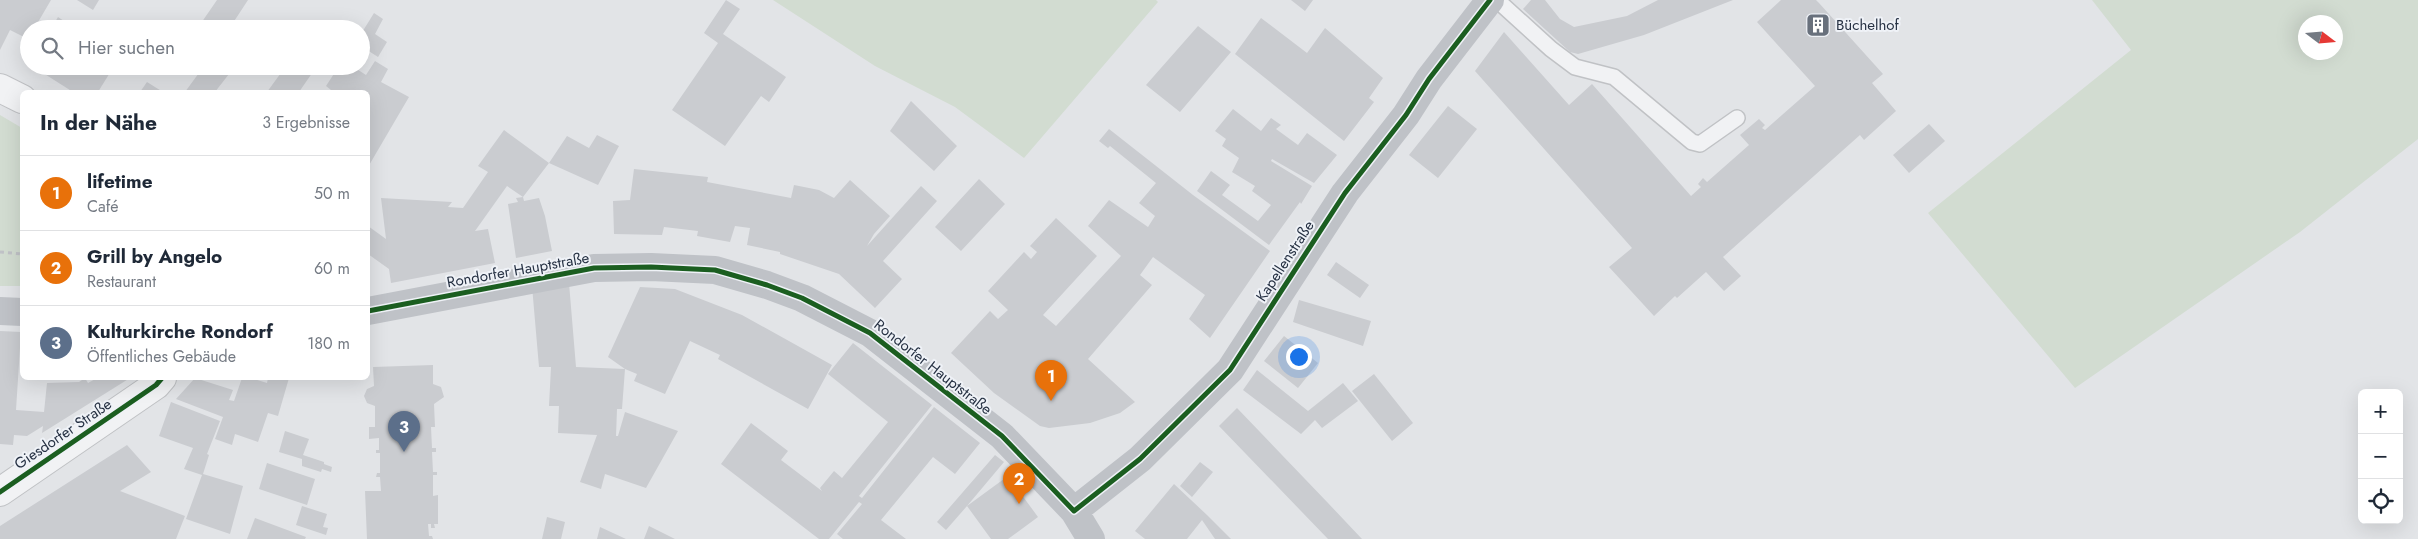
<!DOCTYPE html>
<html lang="de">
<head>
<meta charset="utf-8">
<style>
  body { margin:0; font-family:Jost,sans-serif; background:#f2f2f3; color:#1f2937 }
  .controls { position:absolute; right:15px; bottom:15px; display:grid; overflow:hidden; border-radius:8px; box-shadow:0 5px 20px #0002 }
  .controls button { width:45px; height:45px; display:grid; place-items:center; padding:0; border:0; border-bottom:1px solid #e0e1e3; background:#fff; color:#1f2937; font:25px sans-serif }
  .compass { position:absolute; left:2298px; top:15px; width:45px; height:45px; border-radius:50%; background:#fff; box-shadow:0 5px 20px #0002; rotate:106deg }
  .you { position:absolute; left:1298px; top:356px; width:18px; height:18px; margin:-12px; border:4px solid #fff; border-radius:50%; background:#1a73e8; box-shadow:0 0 0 8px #1a73e833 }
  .badge { display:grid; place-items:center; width:32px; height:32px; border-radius:50%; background:#b45309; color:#fff; font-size:16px; font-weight:700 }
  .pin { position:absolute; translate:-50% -41px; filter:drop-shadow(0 1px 2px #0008) }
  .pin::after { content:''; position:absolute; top:26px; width:18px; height:15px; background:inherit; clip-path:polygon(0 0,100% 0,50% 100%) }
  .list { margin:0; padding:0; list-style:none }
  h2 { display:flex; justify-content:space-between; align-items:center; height:65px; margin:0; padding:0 20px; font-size:21px }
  h2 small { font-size:16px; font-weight:400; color:#747a83 }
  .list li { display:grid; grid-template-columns:32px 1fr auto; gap:15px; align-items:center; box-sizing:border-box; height:75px; padding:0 20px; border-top:1px solid #e0e1e3 }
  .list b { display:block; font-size:19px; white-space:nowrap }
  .list p { margin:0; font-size:16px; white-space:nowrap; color:#747a83 }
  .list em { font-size:16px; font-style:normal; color:#747a83 }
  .icon { flex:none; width:28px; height:28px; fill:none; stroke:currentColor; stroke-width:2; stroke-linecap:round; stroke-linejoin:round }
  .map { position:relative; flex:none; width:2418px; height:539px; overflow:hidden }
  .search { position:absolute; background:#fff; box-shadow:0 5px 20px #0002; left:20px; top:20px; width:350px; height:55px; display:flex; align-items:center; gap:12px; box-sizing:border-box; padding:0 18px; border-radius:28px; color:#747a83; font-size:19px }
  .panel { position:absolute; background:#fff; box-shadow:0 5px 20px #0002; left:20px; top:90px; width:350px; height:290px; border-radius:8px }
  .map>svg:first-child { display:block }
  .green { fill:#d2dcd1; fill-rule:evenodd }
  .building { fill:#caccd0 }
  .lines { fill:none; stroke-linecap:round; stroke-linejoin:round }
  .lane-casing { stroke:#c0c2c5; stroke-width:18 }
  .street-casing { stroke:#c0c2c5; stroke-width:30 }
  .path { stroke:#c0c2c7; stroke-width:3; stroke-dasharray:4 4; stroke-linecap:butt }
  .lane { stroke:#f1f2f4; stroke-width:15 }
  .street { stroke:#f1f2f4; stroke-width:28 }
  .secondary { stroke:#bfc2c7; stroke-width:28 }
  .cycleway-casing { stroke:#eff2f7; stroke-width:8 }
  .cycleway { stroke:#1b5e20; stroke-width:5 }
  .labels { text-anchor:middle; stroke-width:4; stroke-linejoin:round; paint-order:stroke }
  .poi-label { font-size:15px; fill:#263143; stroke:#eff2f7; text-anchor:start }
  .street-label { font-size:15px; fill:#263143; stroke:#eff2f7 }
</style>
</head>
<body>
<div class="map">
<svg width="2418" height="539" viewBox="0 0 2418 539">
  <rect width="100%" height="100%" fill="#e2e4e7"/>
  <path class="green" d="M773 0H1156L1158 2 1024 158 955 107 875 66Z
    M2092 0H2418V139L2300 232 2075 388 1928 213 2131 50ZM2336 22V52H2306V22Z
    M0 115 22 128V286H0Z"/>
  <path class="building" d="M0 0H51L34 29H29L28 39 10 30 0 50Z
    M77 0H99L93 10Z
    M217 0H248L229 29H197Z
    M726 0 740 9 723 34 786 77 769 102 761 96 725 146 672 110 718 43 704 33Z
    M1291 0H1313L1305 11Z
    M1531 0H1545L1560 19 1574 27 1627 16 1658 0H1733L1644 35 1578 54 1570 52 1523 9Z
    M1781 0H1816L1819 3 1883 74 1872 83 1896 111 1864 140 1860 135 1723 257 1741 276 1724 291 1706 272 1677 298 1675 296 1654 316 1609 267 1632 248 1475 71 1504 32 1569 105 1592 84 1691 196 1701 187 1698 184 1703 178 1707 182 1749 145 1740 135 1759 119 1765 125 1762 128 1765 130 1815 86 1757 22Z
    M374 13 383 19 375 34 387 42 378 57 361 46V34Z
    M58 17 64 21 77 29H51Z
    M1261 18 1307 53 1325 28 1383 78 1369 98 1374 102 1344 141 1235 54Z
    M1198 26 1231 52 1180 112 1146 85Z
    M375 61 388 69 381 82 409 97 368 167V92H330L331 90 326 86 339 66H352L366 75Z
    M32 66H102L111 71 98 92H73Z
    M204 66H218L229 74 215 92H185Z
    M286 66H317L299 92H267Z
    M147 82 163 92H140Z
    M911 101 957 146 934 171 890 131Z
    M1448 106 1477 129 1438 178 1409 155Z
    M1233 109 1261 131 1271 118 1281 125 1276 129 1298 145 1307 133 1337 155 1314 183 1272 159 1271 161 1312 186 1301 204 1300 202 1269 245 1197 191 1211 171 1230 185 1222 195 1258 221 1271 205 1252 191 1255 186 1232 172 1239 158 1222 146 1226 139 1215 131Z
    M1929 124 1945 141 1909 173 1893 155Z
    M1109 129 1193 195 1270 251 1210 338 1189 319 1205 295 1153 257 1140 275 1152 285 1088 359 1135 402 1120 413 1090 423 1049 428 1040 426 994 393 951 353 990 311 998 319 1008 310 988 291 1024 252 1031 259 1037 252 1030 246 1056 218 1097 256 1043 315 1056 326 1121 256 1088 226 1109 200 1148 227 1155 216 1139 203 1156 183 1110 146 1108 148 1099 141Z
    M504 130 549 163 523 197 507 186 475 231 488 229 495 263 391 283 389 269 368 254V226L386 239 381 198 452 202 448 207 463 208 488 172 478 166Z
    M597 135 619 146 598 185 549 163 567 136 589 148Z
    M634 169 708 177 707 182 791 198 794 185 819 190 834 198 850 180 890 216 874 234 867 246 921 186 937 201 883 261 902 279 875 308 839 274 780 254V252L747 245 750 228 735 226 730 242 697 236 698 231 664 227 662 235 614 234 613 201 630 200Z
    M979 179 1005 204 961 251 935 227Z
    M523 197 524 201 539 198 545 216 552 251 516 258 508 204 518 202 516 198Z
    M1336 262 1369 285 1360 298 1327 275Z
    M569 283 576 367 625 369 622 409H617L616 436H618L625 412 678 431 646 488 605 474 601 489 580 482 597 435 558 433 559 406H549L551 367H539L532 286Z
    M640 287 675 289 742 315 832 365 808 409 718 359 720 355 690 341 665 394 634 381 637 374 625 369 608 357Z
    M1299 300 1371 321 1363 346 1293 322Z
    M0 331 21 332 16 410 44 412 47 383 79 382 85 378 88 383 97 378H130L42 433 43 426 27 436 14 435 13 445 0 444Z
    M1284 336 1318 363 1298 388 1264 361Z
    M853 343 932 405 859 496 862 498 934 407 980 443 955 474 933 457 881 520 906 539H843L837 534 862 504 859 502 829 539H819L721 464 751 423 788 451 781 460 822 491 820 488 834 471 842 478 888 422 828 374Z
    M433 365V384L441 387 444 397 434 404 435 427H431L432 448H436V452H432L433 472H437V475H433V496L438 495V524H434L435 528H431V524H428L429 536H432L433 539H367L365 491H381L380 477H376L377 473H380V453H376V450H379V438L369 439V427H375V406L367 403 364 396 367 389 374 386 373 367Z
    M1257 370 1308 411 1343 383 1358 401 1322 428 1315 420 1301 434 1243 390Z
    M1374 374 1413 423 1392 441 1352 391Z
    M195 378 233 390 229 400 234 401 242 378H251L267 383 268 378H289L278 416 268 413 258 442 235 434 232 445 215 439 223 417 176 399Z
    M171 402 220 421 207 454 209 455 203 474 243 486 230 534 186 519 202 475 184 469 193 448 159 436Z
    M1237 408 1328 503 1362 539H1328L1219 426Z
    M285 431 309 439 303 455 324 462V464L332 467 331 472 322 469 321 472 302 466V459L279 452Z
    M127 445 151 472 120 491 185 516 176 539H0V526Z
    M995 455 1004 462 967 506 1008 476 1038 517 1008 539H991L967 506 946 530 937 522Z
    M1200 462 1213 472 1192 497 1180 486Z
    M267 463 315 479 307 505 259 489Z
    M1174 484 1207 515 1231 539H1215L1202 520 1187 539H1145L1135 531Z
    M302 506 327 514 323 527 328 528 326 535 296 525Z
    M547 517 565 522 561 539H542Z
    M255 518 306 537 305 539H247Z
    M649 526 675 539H644Z
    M600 527 626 539H597Z"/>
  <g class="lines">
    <g class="lane-casing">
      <path id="lane" d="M1497 0 1551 49 1575 67 1614 77 1692 142 1700 144 1737 118"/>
    </g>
    <g class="street-casing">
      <path id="street" d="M0 88 22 99
        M0 492 156 385 162 378"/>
    </g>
    <path class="path" d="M0 252 22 254"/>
    <use href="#lane" class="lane"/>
    <use href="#street" class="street"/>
    <path class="secondary" d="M0 311 22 312
      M368 311 594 268 651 267 715 270 767 285 802 298 870 333 1002 436 1074 511 1091 539
      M1074 511 1140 459 1230 370 1345 193 1406 115 1429 79 1490 0"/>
    <g class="cycleway-casing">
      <path id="cycleway" d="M368 311 594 268 651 267 715 270 767 285 802 298 870 333 1002 436 1074 511 1140 459 1230 370 1345 193 1406 115 1429 79 1490 0
        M0 492 156 385 162 378"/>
    </g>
    <use href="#cycleway" class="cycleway"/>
  </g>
  <defs>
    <g id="building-square" transform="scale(1.25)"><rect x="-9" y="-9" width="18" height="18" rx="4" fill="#68707c" stroke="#eff2f7"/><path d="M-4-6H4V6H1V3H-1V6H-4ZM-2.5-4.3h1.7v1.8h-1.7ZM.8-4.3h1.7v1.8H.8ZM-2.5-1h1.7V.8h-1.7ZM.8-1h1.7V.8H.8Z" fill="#fff"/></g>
  </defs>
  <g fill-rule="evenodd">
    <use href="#building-square" x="1818" y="25"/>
  </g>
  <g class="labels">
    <g class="poi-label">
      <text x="1836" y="30">Büchelhof</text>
    </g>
    <g class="street-label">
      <text transform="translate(1285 261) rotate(-57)" y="5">Kapellenstraße</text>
      <text transform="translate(518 270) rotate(-10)" y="5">Rondorfer Hauptstraße</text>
      <text transform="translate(933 367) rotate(38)" y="5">Rondorfer Hauptstraße</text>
      <text transform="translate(63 434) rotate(-34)" y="5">Giesdorfer Straße</text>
    </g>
  </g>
</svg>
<div class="controls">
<button>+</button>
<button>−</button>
<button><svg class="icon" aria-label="locate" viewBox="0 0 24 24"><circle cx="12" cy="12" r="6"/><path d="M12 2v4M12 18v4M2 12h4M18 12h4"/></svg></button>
</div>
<svg class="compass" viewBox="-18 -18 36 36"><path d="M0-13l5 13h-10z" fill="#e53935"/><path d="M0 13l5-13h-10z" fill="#747a83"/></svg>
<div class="you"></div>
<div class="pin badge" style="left:1051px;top:401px;background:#e8710a">1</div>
<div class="pin badge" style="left:1019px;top:504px;background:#e8710a">2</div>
<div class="pin badge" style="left:404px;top:452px;background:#5c6f8a">3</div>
<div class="search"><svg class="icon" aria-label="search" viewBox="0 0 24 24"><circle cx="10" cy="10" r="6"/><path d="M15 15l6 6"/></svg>Hier suchen</div>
<section class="panel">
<h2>In der Nähe<small>3 Ergebnisse</small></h2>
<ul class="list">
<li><span class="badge" style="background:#e8710a">1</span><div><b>lifetime</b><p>Café</p></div><em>50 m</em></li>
<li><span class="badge" style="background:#e8710a">2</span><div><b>Grill by Angelo</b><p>Restaurant</p></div><em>60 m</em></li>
<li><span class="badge" style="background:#5c6f8a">3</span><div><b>Kulturkirche Rondorf</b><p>Öffentliches Gebäude</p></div><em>180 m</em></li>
</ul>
</section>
</div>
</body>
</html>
